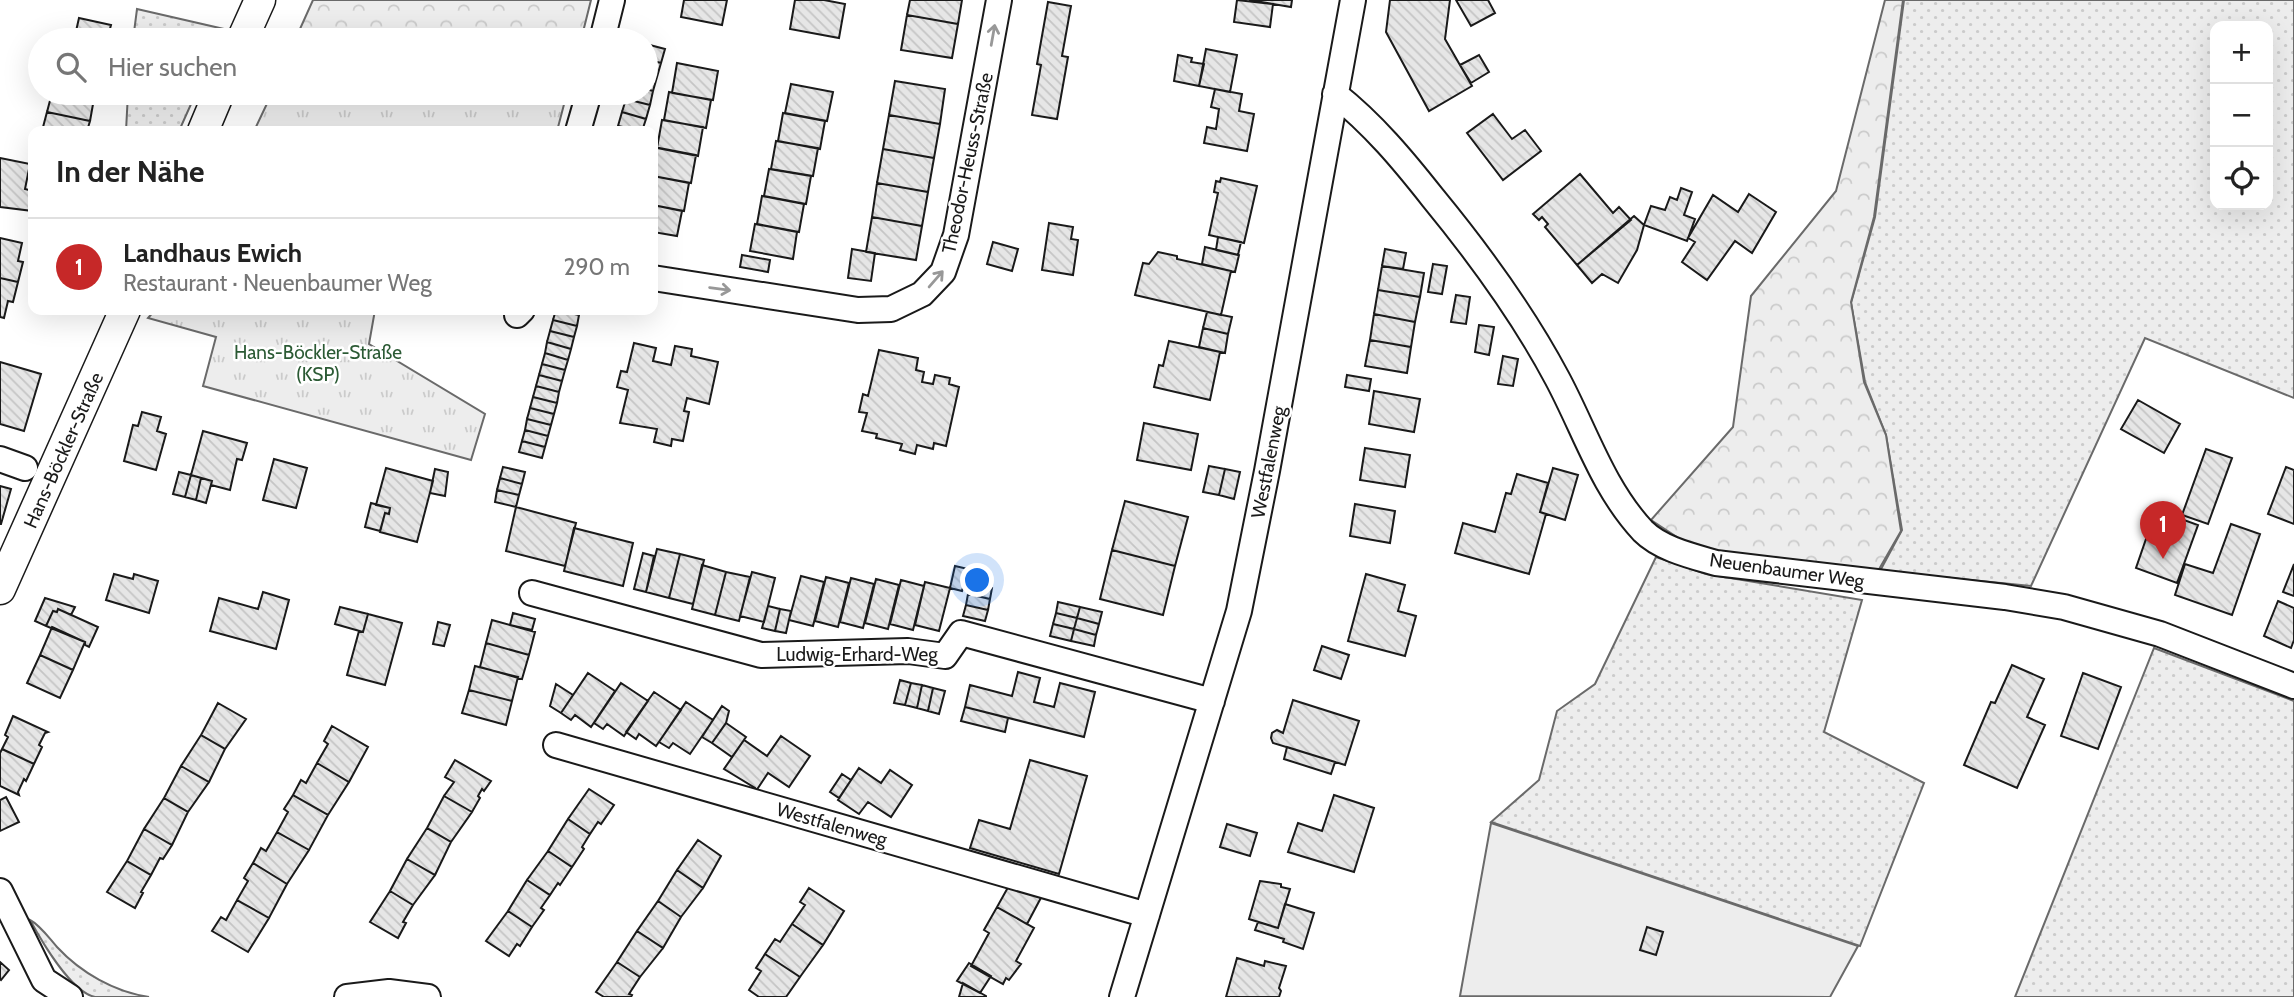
<!DOCTYPE html>
<html lang="de">
<head>
<meta charset="utf-8">
<style>
  body { margin:0; font-family:Cabin,sans-serif; background:#f6f6f6; color:#222 }
  .controls { position:absolute; right:21px; top:21px; display:grid; overflow:hidden; border-radius:14px; box-shadow:0 7px 28px #0002 }
  .controls button { width:63px; height:63px; display:grid; place-items:center; padding:0; border:0; border-bottom:2px solid #e0e0e0; background:#fff; color:#222; font:35px sans-serif }
  .you { position:absolute; left:978px; top:581px; width:24px; height:24px; margin:-18px; border:5px solid #fff; border-radius:50%; background:#1a73e8; box-shadow:0 0 0 10px #1a73e833 }
  .badge { display:grid; place-items:center; width:46px; height:46px; border-radius:50%; background:#c62828; color:#fff; font-size:23px; font-weight:700 }
  .pin { position:absolute; translate:-50% -58px; filter:drop-shadow(0 2px 4px #0008) }
  .pin::after { content:''; position:absolute; top:37px; width:24px; height:21px; background:inherit; clip-path:polygon(0 0,100% 0,50% 100%) }
  .list { margin:0; padding:0; list-style:none }
  h2 { display:flex; justify-content:space-between; align-items:center; height:91px; margin:0; padding:0 28px; font-size:30px }
  h2 small { font-size:23px; font-weight:400; color:#767676 }
  .list li { display:grid; grid-template-columns:46px 1fr auto; gap:21px; align-items:center; box-sizing:border-box; height:98px; padding:0 28px; border-top:2px solid #e0e0e0 }
  .list b { display:block; font-size:26px; white-space:nowrap }
  .list p { margin:0; font-size:23px; white-space:nowrap; color:#767676 }
  .list em { font-size:23px; font-style:normal; color:#767676 }
  .icon { flex:none; width:38px; height:38px; fill:none; stroke:currentColor; stroke-width:2; stroke-linecap:round; stroke-linejoin:round }
  .map { position:relative; flex:none; width:2294px; height:997px; overflow:hidden }
  .search { position:absolute; background:#fff; box-shadow:0 7px 28px #0002; left:28px; top:28px; width:630px; height:77px; display:flex; align-items:center; gap:18px; box-sizing:border-box; padding:0 24px; border-radius:38px; color:#767676; font-size:26px }
  .panel { position:absolute; background:#fff; box-shadow:0 7px 28px #0002; left:28px; top:126px; width:630px; height:189px; border-radius:14px }
  .map>svg:first-child { display:block }
  .grass { fill:url(#grass-dots); stroke:#6a6a6a; stroke-width:2; fill-rule:evenodd }
  .forest { fill:url(#forest-crowns); stroke:#6a6a6a; stroke-width:2 }
  .park { fill:url(#park-tufts); stroke:#6a6a6a; stroke-width:2 }
  .built { fill:#ededed; stroke:#6a6a6a; stroke-width:2 }
  .building { fill:url(#building-back-hatch); stroke:#1a1a1a; stroke-width:2 }
  .lines { fill:none; stroke-linecap:round; stroke-linejoin:round }
  .minor-casing { stroke:#1a1a1a; stroke-width:28 }
  .tertiary-casing { stroke:#1a1a1a; stroke-width:33 }
  .minor { stroke:#fff; stroke-width:24 }
  .tertiary { stroke:#fff; stroke-width:30 }
  .oneway { stroke:#989898 }
  .labels { text-anchor:middle; stroke-width:5; stroke-linejoin:round; paint-order:stroke }
  .street-label { font-size:19px; fill:#1a1a1a; stroke:#fff }
  .park-label { font-size:19px; fill:#2b5a34; stroke:#fff }
</style>
</head>
<body>
<div class="map">
<svg width="2294" height="997" viewBox="0 0 2294 997">
  <defs>
    <pattern id="grass-dots" width="8" height="8" patternUnits="userSpaceOnUse" patternTransform="scale(1.75)"><rect width="8" height="8" fill="#ededed"/><path d="M2 2h.1M6 6h.1" fill="none" stroke="#cbcbcb" stroke-width="1.8" stroke-linecap="round"/></pattern>
    <pattern id="forest-crowns" width="20" height="18" patternUnits="userSpaceOnUse" patternTransform="scale(1.75)"><rect width="20" height="18" fill="#ededed"/><path d="M2 6a3 3 0 1 1 6 0M12 15a3 3 0 1 1 6 0" fill="none" stroke="#cbcbcb"/></pattern>
    <pattern id="park-tufts" width="24" height="20" patternUnits="userSpaceOnUse" patternTransform="scale(1.75)"><rect width="24" height="20" fill="#ededed"/><path d="M3 7l-1-3M5 7V3M7 7l1-3M15 17l-1-3M17 17v-4M19 17l1-3" fill="none" stroke="#cbcbcb"/></pattern>
    <pattern id="building-back-hatch" width="6" height="6" patternUnits="userSpaceOnUse" patternTransform="scale(1.75)"><rect width="6" height="6" fill="#e6e6e6"/><path d="M-1 5l2 2M0 0l6 6M5-1l2 2" fill="none" stroke="#c5c5c5"/></pattern>
  </defs>
  <rect width="100%" height="100%" fill="#fff"/>
  <path class="grass" d="M1904 0H2294V398L2145 338 2031 586 1880 571 1902 530 1886 435 1865 382 1851 303 1875 217ZM2215 26H2268V205H2215Z
    M137 9 224 29 219 40H133Z
    M128 93H196L179 131H126Z
    M1656 557 1706 574 1862 600 1824 732 1924 783 1860 946 1491 822 1539 780 1557 711 1595 684Z
    M2154 648 2294 701V997H2015Z
    M30 920C40 925 49 938 57 947 81 973 115 992 149 997 132 997 112 997 95 997 71 992 41 940 30 920Z"/>
  <path class="forest" d="M313 0H591L581 40H295Z
    M1885 0H1903L1874 217 1851 302 1864 382 1886 435 1901 531 1878 571 1721 555 1683 541 1651 520 1733 427 1751 296 1836 191Z"/>
  <path class="park" d="M272 93H567L557 131H254Z
    M155 310H375L369 344 485 414 471 460 203 386 216 337 148 318Z"/>
  <path class="built" d="M1491 823 1858 946 1830 997 1460 996Z"/>
  <path class="building" d="M684 0H727L722 25 681 17Z
    M795 0H824L845 4 839 38 790 29Z
    M910 0H962L958 24 907 15Z
    M1237 0 1273 4 1270 27 1234 22Z
    M1249 0H1292L1291 7Z
    M1390 0H1450L1445 39 1472 86 1429 111 1386 32Z
    M1456 0H1488L1495 13 1471 26Z
    M1048 2 1071 6 1062 56 1068 57 1057 119 1032 115 1041 65 1037 64Z
    M907 15 958 24 952 58 901 50Z
    M79 18 111 25 107 40H74Z
    M646 44 665 49 661 63 646 59Z
    M1206 49 1237 55 1230 92 1199 86Z
    M1178 55 1192 58 1191 62 1204 64 1199 86 1174 81Z
    M1479 55 1489 72 1471 83 1460 65Z
    M646 59 661 63 657 77 646 74Z
    M677 63 718 71 713 100 672 93Z
    M646 74 657 77 653 91 646 89Z
    M895 81 945 89 940 124 889 115Z
    M791 84 833 92 827 121 785 113Z
    M646 89 653 91 650 105 626 99 627 93H646Z
    M1215 89 1242 94 1239 111 1254 114 1247 151 1204 143 1207 127 1216 129 1219 109 1211 107Z
    M669 92 711 100 706 128 664 120Z
    M52 93H95L90 121 47 112Z
    M626 99 650 105 646 119 622 112Z
    M47 112 90 121 87 131H42Z
    M622 112 646 119 642 131 618 126Z
    M783 113 825 121 820 149 778 141Z
    M1493 114 1512 139 1525 130 1541 151 1503 180 1467 133Z
    M889 115 940 124 934 158 883 149Z
    M662 120 703 127 698 156 657 148Z
    M776 141 818 148 813 176 771 169Z
    M654 147 696 155 691 183 653 176Z
    M883 149 934 158 928 192 877 183Z
    M0 158 30 164 25 189 33 191V211L0 207Z
    M769 169 811 176 806 204 764 196Z
    M1580 174 1613 213 1619 207 1631 220 1577 265 1545 227 1548 224 1542 217 1539 220 1533 214Z
    M653 176 689 183 684 211 653 205Z
    M1221 178 1257 186 1244 243 1209 235 1218 193 1214 192 1216 181 1220 182Z
    M877 183 928 192 922 226 872 217Z
    M1681 188 1692 192 1684 215 1695 219 1687 241 1644 225 1651 206 1665 210 1670 197 1677 200Z
    M1749 194 1776 212 1752 253 1735 241 1707 280 1682 262 1695 242 1688 238 1713 195 1738 212Z
    M762 196 804 204 799 232 757 224Z
    M653 205 682 211 677 236 653 232Z
    M1634 216 1644 225 1637 250 1618 283 1602 274 1592 283 1577 265Z
    M872 217 922 226 916 260 866 252Z
    M1049 223 1073 227 1071 239 1078 240 1073 275 1042 270Z
    M755 224 797 232 793 259 750 251Z
    M1218 237 1241 242 1238 255 1216 250Z
    M0 238 22 243 18 261 23 262 18 282 0 278Z
    M993 242 1018 249 1012 271 987 264Z
    M1205 247 1239 255 1235 272 1202 264Z
    M852 249 875 253 871 281 848 278Z
    M1385 249 1406 253 1403 269 1382 266Z
    M1158 252 1177 256V259L1231 271 1221 315 1135 295 1143 263 1149 264Z
    M742 255 770 260 768 272 740 267Z
    M1433 264 1447 266 1442 294 1428 292Z
    M1382 266 1424 273 1420 297 1378 290Z
    M0 278 18 282 13 302 8 301 4 318 0 317Z
    M1378 290 1420 297 1415 322 1374 314Z
    M1456 295 1470 297 1466 324 1451 322Z
    M556 310 579 315 577 326 553 320Z
    M1207 312 1232 317 1228 334 1203 328Z
    M1374 314 1415 322 1411 347 1370 340Z
    M553 320 577 326 574 337 550 331Z
    M1479 325 1494 327 1489 355 1475 352Z
    M1203 328 1228 334 1225 353 1199 347Z
    M550 331 574 337 571 349 547 342Z
    M1370 340 1411 347 1407 373 1365 366Z
    M1169 341 1220 352 1210 400 1154 387 1159 365 1163 366Z
    M547 342 571 349 568 360 545 353Z
    M634 343 656 348 653 361 671 365 675 346 692 349 691 356 718 362 709 404 687 398 684 411 689 412 683 441 672 439 671 446 654 442 657 429 620 423 628 390 617 387 621 371 627 372Z
    M879 350 918 358 916 370 924 372 922 382 933 384 935 375 950 378 949 384 959 387 946 446 934 443 933 449 917 445 915 454 900 450 902 444 876 438 877 434 862 431 867 413 859 412 863 394 868 396Z
    M545 353 568 360 565 370 542 364Z
    M1503 356 1518 359 1513 386 1498 384Z
    M0 362 41 374 24 431 0 424Z
    M542 364 565 370 562 381 539 375Z
    M539 375 562 381 559 392 536 386Z
    M1347 375 1371 379 1369 391 1345 387Z
    M536 386 559 392 557 403 533 397Z
    M1374 391 1420 399 1414 432 1369 424Z
    M533 397 557 403 554 414 530 408Z
    M2138 400 2180 424 2164 453 2121 429Z
    M530 408 554 414 551 425 527 419Z
    M142 412 161 417 157 431 166 434 156 470 124 461 133 425 138 426Z
    M527 419 551 425 548 436 525 430Z
    M1144 423 1198 434 1191 470 1137 460Z
    M525 430 548 436 545 447 522 441Z
    M203 431 247 443 242 460 237 459 230 490 211 485 212 481 191 475Z
    M522 441 545 447 542 458 519 452Z
    M1365 448 1410 455 1405 487 1360 480Z
    M2206 449 2232 458 2208 524 2182 515Z
    M274 459 307 468 296 508 263 500Z
    M1209 466 1225 469 1219 495 1203 492Z
    M503 467 525 472 522 484 500 478Z
    M2286 467 2294 470V524L2268 514Z
    M386 468 433 481 417 542 380 532 385 513 389 514 390 508 376 505Z
    M1553 468 1578 475 1565 520 1540 512Z
    M435 469 448 472 445 496 430 493Z
    M1225 469 1240 472 1234 499 1219 495Z
    M179 472 191 475 185 497 173 494Z
    M1517 474 1548 483 1540 512 1546 514 1529 574 1455 553 1463 523 1495 532 1506 493 1511 494Z
    M191 475 201 478 196 500 185 497Z
    M201 478 212 481 206 503 196 500Z
    M500 478 522 484 519 495 497 490Z
    M0 486 11 489 1 524H0Z
    M497 490 519 495 516 507 495 502Z
    M1125 501 1188 517 1175 566 1112 550Z
    M371 503 390 508 389 514 385 513 380 531 365 527Z
    M1355 504 1395 511 1390 543 1350 536Z
    M516 507 576 523 565 566 506 551Z
    M2156 510 2198 525 2177 583 2136 568Z
    M2231 524 2260 534 2232 615 2175 595 2185 564 2213 573Z
    M574 528 633 543 623 586 564 571Z
    M657 549 680 554 669 598 646 592Z
    M1112 550 1175 566 1163 615 1100 599Z
    M643 553 654 556 646 592 634 589Z
    M680 554 704 560 693 604 669 598Z
    M2294 564V596L2283 592Z
    M702 565 726 572 715 615 692 609Z
    M955 566 968 569 962 591 950 588Z
    M726 572 750 577 739 621 715 615Z
    M752 572 775 578 764 622 740 616Z
    M114 574 133 579 134 574 158 581 149 613 106 600Z
    M1366 574 1405 585 1398 611 1416 616 1405 656 1348 641Z
    M801 576 824 582 813 626 789 620Z
    M826 577 849 583 838 627 815 621Z
    M851 578 874 584 863 628 840 622Z
    M876 579 899 585 888 629 865 623Z
    M901 580 924 586 913 630 890 624Z
    M925 582 950 588 939 631 915 625Z
    M971 583 992 588 990 599 968 594Z
    M263 592 289 600 276 649 210 631 219 598 258 609Z
    M968 594 990 599 988 610 966 605Z
    M45 598 75 607 71 615 58 609 57 612 53 611 46 626 35 621Z
    M2278 601 2294 608V640L2291 648 2264 636Z
    M1058 602 1080 607 1077 618 1056 613Z
    M966 605 988 610 985 621 963 616Z
    M768 606 780 609 775 631 762 628Z
    M340 607 368 614 363 632 335 624Z
    M1080 607 1102 612 1099 624 1077 618Z
    M58 609 98 627 89 647 85 645V642L46 626 53 611 57 612Z
    M780 609 791 611 786 633 775 631Z
    M513 613 535 619 532 630 510 625Z
    M1056 613 1077 618 1074 629 1053 624Z
    M368 614 402 623 385 685 347 675 359 631 363 632Z
    M1077 618 1099 624 1096 635 1074 629Z
    M492 620 535 632 529 655 486 643Z
    M438 622 450 625 444 646 433 644Z
    M1053 624 1074 629 1071 641 1050 636Z
    M52 627 85 642 73 670 40 655Z
    M1074 629 1096 635 1094 646 1071 641Z
    M486 643 529 655 522 679 480 667Z
    M1322 646 1349 655 1341 679 1314 670Z
    M40 655 73 670 60 698 27 683Z
    M2012 665 2044 679 2027 717 2045 725 2017 788 1964 765 1991 702 1995 703Z
    M475 666 518 677 512 701 469 690Z
    M1018 672 1040 678 1034 702 1054 707 1060 683 1095 692 1084 737 965 707 970 685 1012 696Z
    M588 673 615 691 591 727 575 715 571 720 561 713Z
    M2083 673 2121 687 2098 749 2061 736Z
    M900 680 911 683 905 705 894 703Z
    M621 683 648 701 624 736 607 724 603 729 594 723Z
    M911 683 922 685 917 708 905 705Z
    M556 684 573 695 561 713 550 706Z
    M922 685 933 688 928 711 917 708Z
    M933 688 945 691 939 714 928 711Z
    M469 690 512 701 506 725 462 713Z
    M654 692 681 710 656 746 639 734 636 739 626 732Z
    M1293 700 1359 721 1345 765 1273 743 1271 738 1272 733 1277 730 1283 733Z
    M686 702 713 720 690 754 673 743 669 748 659 742Z
    M218 703 246 719 225 749 201 735Z
    M722 706 729 711 726 723 712 743 702 737Z
    M965 707 1008 718 1005 732 961 721Z
    M13 716 48 732 45 733 39 745 42 747 34 764 2 749 8 737 5 735Z
    M726 723 746 737 732 757 712 743Z
    M332 726 368 747 349 782 317 763 328 744 324 741Z
    M201 735 225 749 209 782 181 766Z
    M781 736 810 756 789 787 768 773 756 791 755 788 724 769 744 740 767 756Z
    M1287 747 1335 762 1331 774 1284 759Z
    M2 749 34 764 26 781 24 779 18 792 19 795 0 786V753Z
    M455 760 491 781 484 791 482 789 478 796 480 798 472 812 444 796 454 782 445 777Z
    M1030 760 1087 776 1059 874 970 848 979 820 1010 829Z
    M317 763 349 782 328 815 293 795 301 780 306 783Z
    M181 766 209 782 188 812 164 798Z
    M859 768 881 783 890 770 912 785 891 817 868 802 859 814 838 800Z
    M842 774 851 780 839 798 830 792Z
    M589 789 614 805 601 824 598 822 590 834 568 819Z
    M293 795 328 815 309 850 277 832 288 812 284 809Z
    M1334 795 1374 808 1354 872 1288 852 1298 823 1322 831Z
    M444 796 472 812 451 842 427 828Z
    M6 797 19 822 0 831V800Z
    M164 798 188 812 172 845 144 829Z
    M568 819 590 834 582 847 584 849 572 867 548 851Z
    M1227 824 1257 833 1250 856 1220 847Z
    M427 828 451 842 435 875 407 859Z
    M144 829 172 845 163 859 160 858 151 875 127 861Z
    M277 832 309 850 287 884 253 863 261 848 266 851Z
    M698 840 721 856 703 888 677 870Z
    M548 851 572 867 560 885 558 883 550 895 527 880Z
    M407 859 435 875 413 905 390 891Z
    M127 861 151 875 141 892 143 893 135 908 107 892Z
    M253 863 287 884 269 918 237 900 248 881 244 878Z
    M677 870 703 888 681 917 658 901Z
    M527 880 550 895 541 908 544 910 532 927 508 911Z
    M1260 881 1281 884V887L1290 889 1278 928 1249 919Z
    M1011 882 1044 892 1027 924 997 907Z
    M809 888 844 911 823 945 792 924 805 905 800 902Z
    M390 891 413 905 403 922 406 923 398 938 370 922Z
    M237 900 269 918 248 952 212 931 221 917 226 920Z
    M658 901 681 917 663 948 637 931Z
    M1285 904 1314 913 1303 949 1283 942 1284 939 1255 930 1258 922 1278 928Z
    M997 907 1034 928 1016 961 1021 964 1009 980 1006 978 1003 984 971 966 989 933 984 930Z
    M508 911 532 927 520 946 517 944 509 956 486 941Z
    M792 924 823 945 800 977 765 954 775 939 780 942Z
    M1647 927 1663 932 1656 955 1640 950Z
    M637 931 663 948 640 977 617 962Z
    M765 954 800 977 786 997H759L749 990 761 971 756 968Z
    M1237 958 1264 966 1265 961 1286 966 1279 988 1281 991 1279 997H1226Z
    M0 962 9 970 1 980 0 979Z
    M617 962 640 977 629 994 632 995 631 997H604L596 992Z
    M969 963 991 976 980 993 957 981Z
    M963 983 986 996V997H959Z"/>
  <g class="lines">
    <g class="minor-casing">
      <path id="minor" d="M602 40 612 0
        M1335 94C1373 124 1403 160 1433 198 1479 254 1523 314 1557 378 1585 430 1602 487 1643 531 1661 549 1692 556 1716 563L2005 597 2064 607 2160 634 2294 686
        M578 131 589 93
        M653 278 858 310 891 309 922 294 943 272 956 235 999 0
        M517 315 522 310
        M0 459 25 468
        M532 593 761 655 908 651 945 656 961 633 1212 701
        M556 745 1147 915
        M0 891 44 980 70 997
        M347 997 389 992 428 997
        M1122 997 1239 611 1267 471 1353 0"/>
    </g>
    <g class="tertiary-casing">
      <path id="tertiary" d="M242 40 260 0
        M203 131 219 93
        M0 589 125 310"/>
    </g>
    <use href="#minor" class="minor"/>
    <use href="#tertiary" class="tertiary"/>
  </g>
  <defs><path id="oneway-shaft" d="M-6 0H5M1.5-3L5.5 0L1.5 3" fill="none" stroke-width="1.6" stroke-linecap="round" stroke-linejoin="round" transform="scale(1.75)"/></defs>
  <g class="oneway">
    <use href="#oneway-shaft" transform="translate(993 35) rotate(-80)"/>
    <use href="#oneway-shaft" transform="translate(936 279) rotate(-49)"/>
    <use href="#oneway-shaft" transform="translate(720 289) rotate(8)"/>
  </g>
  <g class="labels">
    <g class="street-label">
      <text transform="translate(967 163) rotate(-78)" y="7">Theodor-Heuss-Straße</text>
      <text transform="translate(63 450) rotate(-66)" y="7">Hans-Böckler-Straße</text>
      <text transform="translate(1268 462) rotate(-79)" y="7">Westfalenweg</text>
      <text transform="translate(1787 570) rotate(8)" y="7">Neuenbaumer Weg</text>
      <text x="857" y="661">Ludwig-Erhard-Weg</text>
      <text transform="translate(832 824) rotate(16)" y="7">Westfalenweg</text>
    </g>
    <g class="park-label">
      <text x="318" y="359">Hans-Böckler-Straße<tspan x="318" dy="22">(KSP)</tspan></text>
    </g>
  </g>
</svg>
<div class="controls">
<button>+</button>
<button>−</button>
<button><svg class="icon" aria-label="locate" viewBox="0 0 24 24"><circle cx="12" cy="12" r="6"/><path d="M12 2v4M12 18v4M2 12h4M18 12h4"/></svg></button>
</div>
<div class="you"></div>
<div class="pin badge" style="left:2163px;top:559px">1</div>
<div class="search"><svg class="icon" aria-label="search" viewBox="0 0 24 24"><circle cx="10" cy="10" r="6"/><path d="M15 15l6 6"/></svg>Hier suchen</div>
<section class="panel">
<h2>In der Nähe<small></small></h2>
<ul class="list">
<li><span class="badge">1</span><div><b>Landhaus Ewich</b><p>Restaurant · Neuenbaumer Weg</p></div><em>290 m</em></li>
</ul>
</section>
</div>
</body>
</html>
